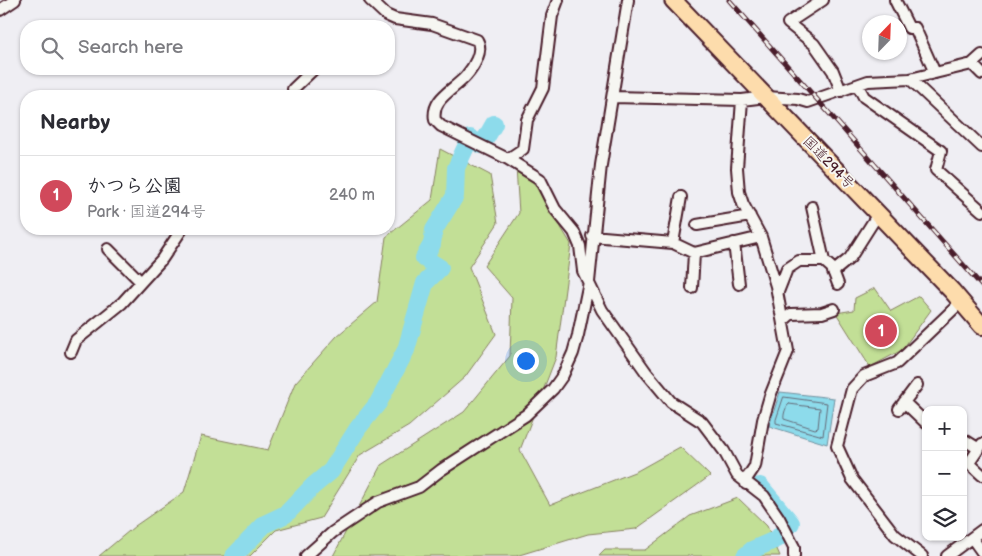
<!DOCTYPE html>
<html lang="en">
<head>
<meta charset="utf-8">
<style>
  body { margin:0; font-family:"Balsamiq Sans","Klee One",sans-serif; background:#f2f2f3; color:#2b2b33 }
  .controls { position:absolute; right:15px; bottom:15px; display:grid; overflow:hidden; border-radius:10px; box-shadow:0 1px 4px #0004 }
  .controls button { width:45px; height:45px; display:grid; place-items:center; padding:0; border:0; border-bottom:1px solid #e1e1e2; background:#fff; color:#2b2b33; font:25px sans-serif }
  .compass { position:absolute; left:862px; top:15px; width:45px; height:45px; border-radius:50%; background:#fff; box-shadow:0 1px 4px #0004; rotate:23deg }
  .you { position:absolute; left:525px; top:360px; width:18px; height:18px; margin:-12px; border:4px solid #fff; border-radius:50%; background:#1a73e8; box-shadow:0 0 0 8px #1a73e833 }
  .badge { display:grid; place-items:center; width:32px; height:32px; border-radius:50%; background:#d1495b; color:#fff; font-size:16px; font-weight:700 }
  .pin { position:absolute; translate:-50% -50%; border:2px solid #fff; box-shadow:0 1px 5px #0006 }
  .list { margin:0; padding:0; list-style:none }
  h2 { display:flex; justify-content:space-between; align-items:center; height:65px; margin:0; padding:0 20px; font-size:21px }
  h2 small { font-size:16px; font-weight:400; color:#7c7c81 }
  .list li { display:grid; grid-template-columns:32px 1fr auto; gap:15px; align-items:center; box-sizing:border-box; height:80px; padding:0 20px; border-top:1px solid #e1e1e2 }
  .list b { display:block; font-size:19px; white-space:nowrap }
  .list p { margin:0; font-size:16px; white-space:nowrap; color:#7c7c81 }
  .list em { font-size:16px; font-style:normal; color:#7c7c81 }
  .icon { flex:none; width:28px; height:28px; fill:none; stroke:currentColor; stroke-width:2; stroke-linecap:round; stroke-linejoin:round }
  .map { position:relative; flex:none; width:982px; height:556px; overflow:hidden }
  .search { position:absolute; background:#fff; box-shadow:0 1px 4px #0004; left:20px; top:20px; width:375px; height:55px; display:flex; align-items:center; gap:12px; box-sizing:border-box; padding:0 18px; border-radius:20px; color:#7c7c81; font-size:19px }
  .panel { position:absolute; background:#fff; box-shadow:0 1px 4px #0004; left:20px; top:90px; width:375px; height:145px; border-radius:20px }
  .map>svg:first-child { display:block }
  .green { fill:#c2df96; stroke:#867f60 }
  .water { fill:#8ddbeb; stroke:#72909e }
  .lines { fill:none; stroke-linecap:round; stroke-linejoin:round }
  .shore { stroke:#656a78; stroke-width:1 }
  .river { stroke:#8ddbeb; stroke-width:18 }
  .minor-casing { stroke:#4a1f2b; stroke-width:14 }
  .trunk-casing { stroke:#4a1f2b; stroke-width:20 }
  .minor { stroke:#f6f6f2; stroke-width:10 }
  .trunk { stroke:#fddcac; stroke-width:16 }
  .rail-casing { stroke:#4a1f2b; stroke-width:5 }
  .rail { stroke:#f6f6f2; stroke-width:3; stroke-dasharray:9; stroke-linecap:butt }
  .labels { text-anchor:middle; stroke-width:4; stroke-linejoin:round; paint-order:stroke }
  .street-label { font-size:14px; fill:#4a1f2b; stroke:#f6f6f2 }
</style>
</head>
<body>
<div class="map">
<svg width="982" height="556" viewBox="0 0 982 556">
  <rect width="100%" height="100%" fill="#efeef3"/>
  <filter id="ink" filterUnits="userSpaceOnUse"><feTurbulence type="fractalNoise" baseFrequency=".02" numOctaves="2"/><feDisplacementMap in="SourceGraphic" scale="10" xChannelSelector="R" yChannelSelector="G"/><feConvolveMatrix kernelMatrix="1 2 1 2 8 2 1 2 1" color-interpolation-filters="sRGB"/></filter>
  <g filter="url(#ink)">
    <path class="green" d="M440 149 490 175 498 223 469 267 496 334 465 377 409 426 360 455 321 518 276 530 250 556H99L135 526 184 492 201 436 268 450 295 383 337 336 377 302 386 237 432 200Z
      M515 152 571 244 556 357 520 450 550 505 637 471 680 447 710 476 636 529 588 534 516 556H333L381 465 464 412 510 356 512 298 484 266 519 213Z
      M875 288 891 311 919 296 931 310 902 350 870 367 836 313 854 310 855 298Z
      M738 498 767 526 780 556H599L605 550H645L690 516Z"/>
    <path class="water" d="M780 392 834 398 827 444 769 426Z"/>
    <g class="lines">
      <path class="shore" d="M784 397 827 403 823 436 776 423V420Z
        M789 404 820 408 818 428 815 429 784 419C783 415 786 406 789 404Z"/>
      <path class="river" d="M234 556 265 524 286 514 313 486 331 471 358 428 378 403 406 350 425 283 440 268 424 258 432 244 434 230 455 196 456 168 470 138 482 145 494 124
        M745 556 752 550 777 539 791 523 760 486"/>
      <g class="minor-casing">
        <path id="minor" d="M370 0 386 15 395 19 432 24 477 40C484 51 473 68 466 76 454 90 431 98 435 120L441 126 508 159 540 179 555 209 574 232 580 246 583 271 602 310 646 372 671 402 702 422 724 451 737 475 764 496 779 518 794 547V556
          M823 0 788 23 814 44 833 71 841 91
          M895 0 909 28H915L935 73
          M0 10 15 0
          M972 64 982 74
          M910 79 982 147
          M858 86 864 97 941 151 936 170 982 211
          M293 89 314 69
          M613 97 742 100 766 97 798 99 808 102 868 81 910 79 972 64 982 55
          M742 100 737 168 739 192 743 204 761 237 776 286 788 351 770 396 763 420 755 466 747 478 746 484
          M508 159 523 149 527 120 543 88 552 16 558 0
          M812 207 824 261
          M697 225 750 216
          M592 236 673 243 694 253 761 237
          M673 243 681 197
          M734 243 739 284
          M108 249 141 282
          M833 272 850 258 878 214
          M692 288 694 253
          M778 292 787 269 799 261H824L832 268 838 284
          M783 321 791 314 822 313 834 309
          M71 352 76 340 122 303 141 282 162 259 182 229
          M904 402 926 423
          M899 409 917 385
          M963 439 979 449
          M982 444 969 463 982 475
          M972 538 982 552
          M306 556 333 532 378 502 419 487 441 470 526 415 553 389 563 375 573 353 578 335 589 282 601 165 628 0
          M922 556 895 535 852 479 837 446 852 389 864 376 897 363 961 302
          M947 556 982 530"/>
      </g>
      <g class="trunk-casing">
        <path id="trunk" d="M673 0 952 291 982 326"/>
      </g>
      <use href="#minor" class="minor"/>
      <use href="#trunk" class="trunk"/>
      <g class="rail-casing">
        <path id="rail" d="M729 0 982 286"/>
      </g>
      <use href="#rail" class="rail"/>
    </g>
  </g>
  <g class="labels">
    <g class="street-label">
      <text transform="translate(829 162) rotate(46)" y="5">国道294号</text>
    </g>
  </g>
</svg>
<div class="controls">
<button>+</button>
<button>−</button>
<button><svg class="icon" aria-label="layers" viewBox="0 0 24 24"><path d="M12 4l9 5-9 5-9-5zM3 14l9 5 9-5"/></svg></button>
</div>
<svg class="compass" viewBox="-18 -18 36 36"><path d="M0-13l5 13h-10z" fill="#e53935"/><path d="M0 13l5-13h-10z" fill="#7c7c81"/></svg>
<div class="you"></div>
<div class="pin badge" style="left:881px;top:331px">1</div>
<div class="search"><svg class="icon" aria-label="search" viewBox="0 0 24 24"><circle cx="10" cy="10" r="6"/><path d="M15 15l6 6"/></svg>Search here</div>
<section class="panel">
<h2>Nearby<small></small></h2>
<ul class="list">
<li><span class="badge">1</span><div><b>かつら公園</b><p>Park · 国道294号</p></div><em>240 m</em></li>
</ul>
</section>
</div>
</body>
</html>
